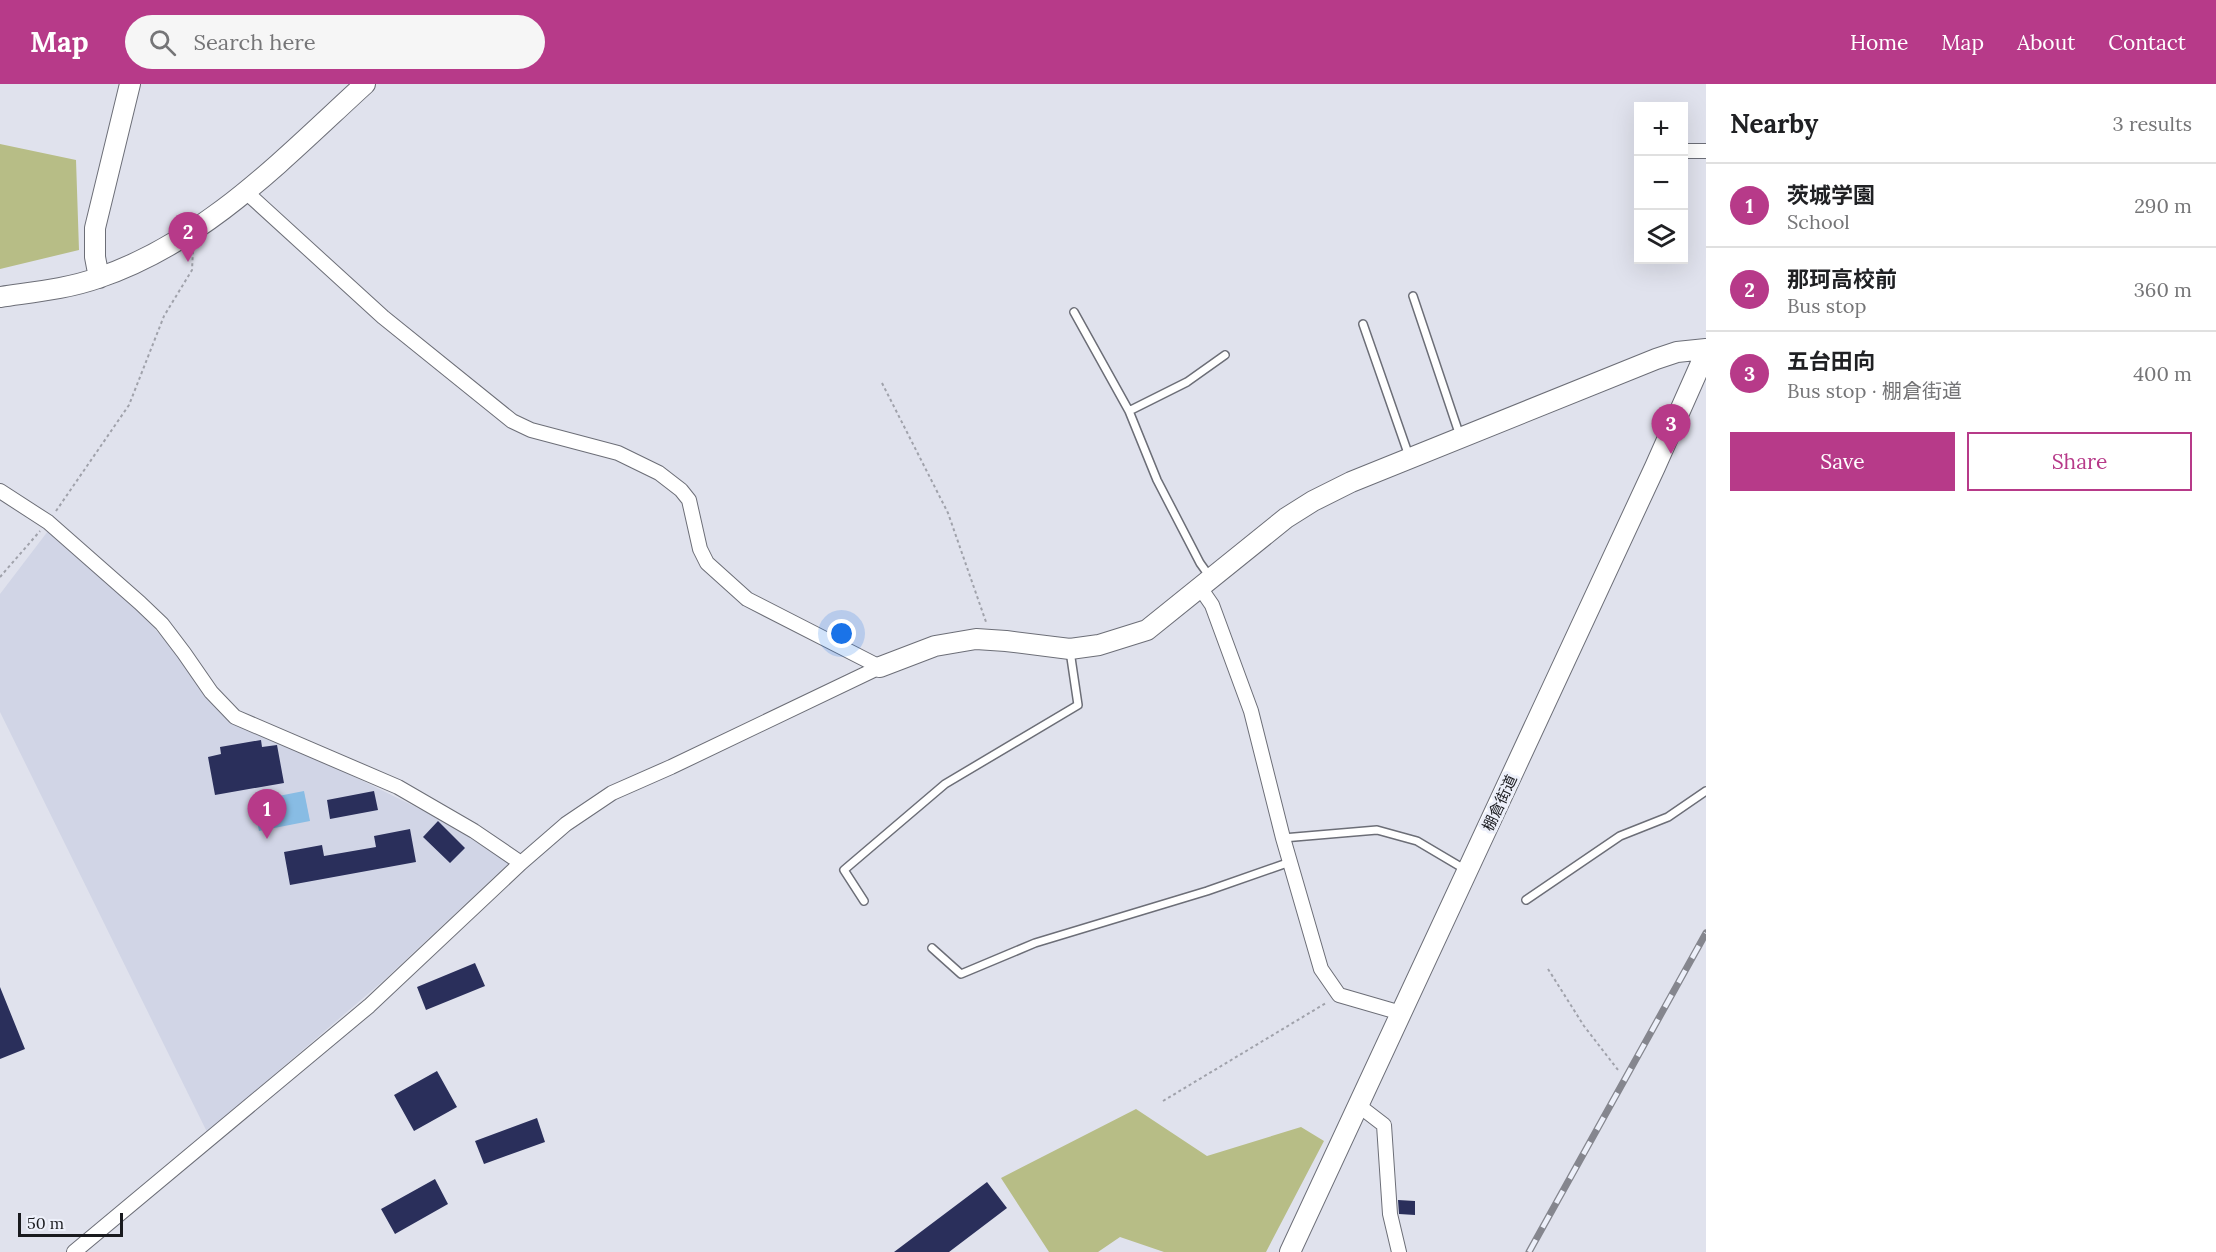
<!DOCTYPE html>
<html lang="en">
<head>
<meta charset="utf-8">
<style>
  body { margin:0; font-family:Lora,"Noto Sans JP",serif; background:#f6f6f6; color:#202124 }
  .controls { position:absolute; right:18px; top:18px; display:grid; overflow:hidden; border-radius:0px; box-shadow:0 6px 24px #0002 }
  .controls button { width:54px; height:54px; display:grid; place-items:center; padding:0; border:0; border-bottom:2px solid #e0e0e0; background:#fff; color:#202124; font:30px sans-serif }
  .scale { position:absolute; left:18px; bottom:15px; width:105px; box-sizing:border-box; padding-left:6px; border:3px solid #191a1e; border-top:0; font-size:16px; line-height:21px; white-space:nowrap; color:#191a1e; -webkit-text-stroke:4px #edf0fa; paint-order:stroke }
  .you { position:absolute; left:842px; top:550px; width:21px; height:21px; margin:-15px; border:4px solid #fff; border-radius:50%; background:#1a73e8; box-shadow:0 0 0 9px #1a73e833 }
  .badge { display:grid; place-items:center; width:39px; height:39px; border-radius:50%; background:#b73a89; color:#fff; font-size:20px; font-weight:700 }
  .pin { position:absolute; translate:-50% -50px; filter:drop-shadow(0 2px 3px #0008) }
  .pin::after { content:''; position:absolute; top:32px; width:21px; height:18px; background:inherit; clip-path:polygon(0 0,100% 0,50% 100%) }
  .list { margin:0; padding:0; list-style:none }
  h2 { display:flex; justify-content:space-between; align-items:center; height:78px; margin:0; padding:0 24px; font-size:26px }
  h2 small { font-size:20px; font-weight:400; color:#757577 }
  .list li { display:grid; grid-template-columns:39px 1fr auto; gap:18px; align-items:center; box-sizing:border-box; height:84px; padding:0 24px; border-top:2px solid #e0e0e0 }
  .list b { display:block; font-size:22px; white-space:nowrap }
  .list p { margin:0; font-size:20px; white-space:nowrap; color:#757577 }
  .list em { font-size:20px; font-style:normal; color:#757577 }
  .actions { display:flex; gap:12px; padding:18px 24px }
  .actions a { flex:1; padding:14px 0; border:2px solid #b73a89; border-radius:0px; text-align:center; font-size:21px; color:#b73a89 }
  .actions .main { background:#b73a89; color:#fff }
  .icon { flex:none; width:33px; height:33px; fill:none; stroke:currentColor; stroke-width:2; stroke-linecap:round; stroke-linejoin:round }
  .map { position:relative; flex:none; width:1706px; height:1168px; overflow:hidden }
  header { display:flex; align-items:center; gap:36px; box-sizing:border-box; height:84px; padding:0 30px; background:#b73a89; color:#fff }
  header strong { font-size:28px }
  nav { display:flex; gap:33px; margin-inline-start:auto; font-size:21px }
  .search { width:420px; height:54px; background:#f6f6f6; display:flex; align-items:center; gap:15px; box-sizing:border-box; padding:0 21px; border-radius:33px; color:#757577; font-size:22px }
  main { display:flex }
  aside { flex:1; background:#fff }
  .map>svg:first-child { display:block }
  .built { fill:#d1d5e6 }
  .green { fill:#b7bd86 }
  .water { fill:#88bce4 }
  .building { fill:#2a2f5b }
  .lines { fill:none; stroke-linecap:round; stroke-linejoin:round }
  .lane-casing { stroke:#6c6e77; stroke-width:10 }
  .street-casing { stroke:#6c6e77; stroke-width:16 }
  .secondary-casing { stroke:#6c6e77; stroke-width:22 }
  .path { stroke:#a0a2ab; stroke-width:2; stroke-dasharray:3 3; stroke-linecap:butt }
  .lane { stroke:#fff; stroke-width:7 }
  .street { stroke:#fff; stroke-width:14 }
  .secondary { stroke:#fff; stroke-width:20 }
  .rail-casing { stroke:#85868e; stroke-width:7 }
  .rail { stroke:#edf0fa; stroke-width:4.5; stroke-dasharray:14; stroke-linecap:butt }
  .labels { text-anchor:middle; stroke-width:6; stroke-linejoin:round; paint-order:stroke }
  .street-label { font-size:15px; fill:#191a1e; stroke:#edf0fa }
</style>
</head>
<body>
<header>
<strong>Map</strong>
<div class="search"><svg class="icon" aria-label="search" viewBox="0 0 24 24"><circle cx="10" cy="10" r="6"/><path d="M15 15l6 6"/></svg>Search here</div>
<nav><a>Home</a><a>Map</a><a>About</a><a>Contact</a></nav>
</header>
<main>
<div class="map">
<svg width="1706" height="1168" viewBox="0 0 1706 1168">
  <rect width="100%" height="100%" fill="#e0e2ed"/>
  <path class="built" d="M48 447 94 483 145 533 189 585 207 615 236 639 300 666 432 731 510 778 383 897 207 1048 0 628V510Z"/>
  <path class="green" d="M0 60 76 76 79 166 0 185Z
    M1136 1025 1207 1072 1301 1043 1324 1057 1266 1168H1164L1120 1153 1098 1168H1049L1001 1094Z"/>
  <path class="water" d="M304 707 310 737 259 747 253 717Z"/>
  <path class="building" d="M261 656 262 663 277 661 284 699 215 711 208 673 221 670 220 663Z
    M374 707 378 726 330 735 327 716Z
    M438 737 465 764 450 779 423 753Z
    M410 745 416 778 290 801 284 768 322 761 324 772 376 763 374 752Z
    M475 879 485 902 426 926 417 903Z
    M0 903 25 965 0 975Z
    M437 987 457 1023 414 1047 394 1011Z
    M537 1034 545 1058 484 1080 475 1057Z
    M435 1095 448 1120 395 1150 381 1125Z
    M987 1098 1007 1124 949 1168H894Z
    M1398 1116 1415 1117V1131L1399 1130Z"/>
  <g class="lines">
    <g class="lane-casing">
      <path id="lane" d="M1413 212 1460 352
        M1074 228 1129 327 1157 396 1200 479 1210 493
        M1363 240 1409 372
        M1129 327 1187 298 1225 271
        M1283 754 1377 746 1417 757 1466 786
        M1526 816 1620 752 1668 733 1706 707
        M864 817 844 786 945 700 1078 621 1070 567
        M932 864 961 890 1035 859 1207 807 1290 778"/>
    </g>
    <g class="street-casing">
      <path id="street" d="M1684 67H1706
        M246 108 383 233 512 337 531 346 618 369 659 389 681 406 689 416 700 465 707 479 747 515 880 583
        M0 407 48 438 140 519 162 540 184 569 211 608 235 633 398 703 474 747 521 779
        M1201 505 1212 521 1251 627 1283 754 1321 885 1339 911 1401 929
        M1358 1021 1384 1041 1390 1130 1399 1168
        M74 1168 369 922 521 779 566 740 612 709 671 683 880 583"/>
    </g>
    <g class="secondary-casing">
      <path id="secondary" d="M99 194 95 173V144L130 0
        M0 213C33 208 67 205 98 194 205 158 284 74 365 0
        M880 583 935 562 976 555 1006 557 1070 565 1099 561 1147 546 1286 434 1313 417 1351 398 1656 275 1677 268 1706 265
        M1290 1168 1655 383 1706 268"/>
    </g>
    <path class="path" d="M882 299 948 429 986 538
      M56 427 129 321 164 232 192 186 193 166
      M0 493 40 447
      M1548 885 1584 942 1618 986
      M1163 1017 1326 919"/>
    <use href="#lane" class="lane"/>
    <use href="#street" class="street"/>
    <use href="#secondary" class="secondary"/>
    <g class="rail-casing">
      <path id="rail" d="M1529 1168 1706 849"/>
    </g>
    <use href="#rail" class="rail"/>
  </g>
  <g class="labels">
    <g class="street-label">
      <text transform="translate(1500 719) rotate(-65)" y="5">棚倉街道</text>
    </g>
  </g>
</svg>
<div class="controls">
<button>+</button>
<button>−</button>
<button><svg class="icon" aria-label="layers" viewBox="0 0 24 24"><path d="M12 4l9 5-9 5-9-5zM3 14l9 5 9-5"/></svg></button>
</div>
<div class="scale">50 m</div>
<div class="you"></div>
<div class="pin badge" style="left:267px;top:755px">1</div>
<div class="pin badge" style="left:188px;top:178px">2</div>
<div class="pin badge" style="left:1671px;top:370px">3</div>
</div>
<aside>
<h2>Nearby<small>3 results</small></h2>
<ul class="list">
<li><span class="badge">1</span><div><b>茨城学園</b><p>School</p></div><em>290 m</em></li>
<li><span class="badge">2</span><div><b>那珂高校前</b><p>Bus stop</p></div><em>360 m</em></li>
<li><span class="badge">3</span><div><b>五台田向</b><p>Bus stop · 棚倉街道</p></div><em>400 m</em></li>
</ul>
<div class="actions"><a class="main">Save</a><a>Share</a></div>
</aside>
</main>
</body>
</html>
